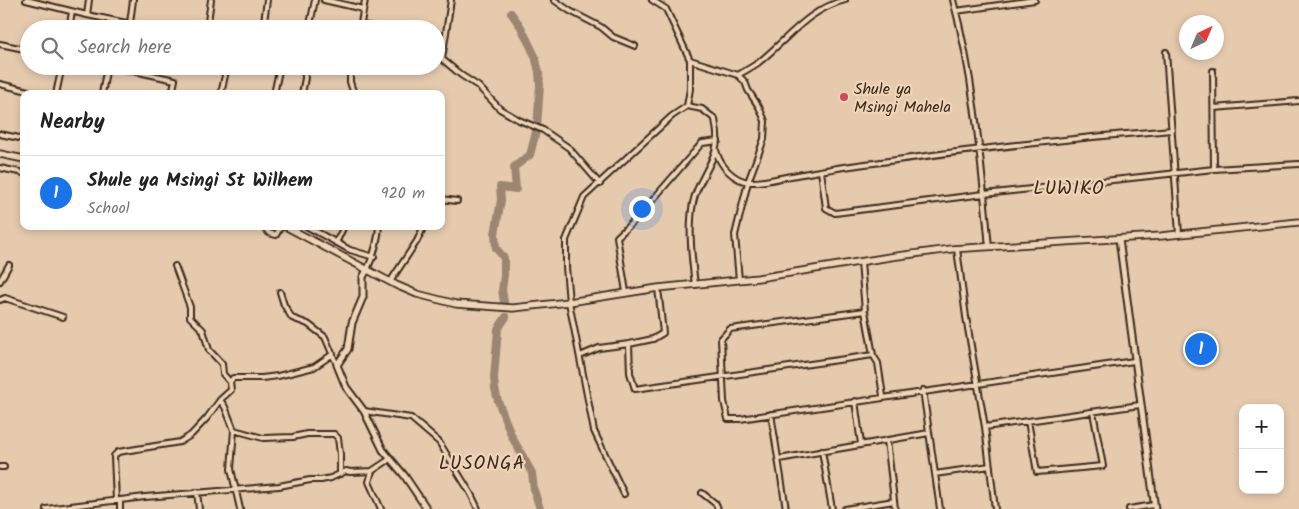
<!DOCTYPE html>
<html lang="en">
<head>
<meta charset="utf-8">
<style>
  body { margin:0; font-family:Kalam,sans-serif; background:#f2f2f2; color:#222 }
  .controls { position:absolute; right:15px; bottom:15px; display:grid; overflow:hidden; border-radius:10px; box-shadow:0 2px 8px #0003 }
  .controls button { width:45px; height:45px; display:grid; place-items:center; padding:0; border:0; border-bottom:1px solid #e0e0e0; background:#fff; color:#222; font:25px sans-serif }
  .compass { position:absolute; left:1179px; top:15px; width:45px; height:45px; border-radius:50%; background:#fff; box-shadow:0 2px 8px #0003; rotate:44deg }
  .you { position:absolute; left:641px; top:208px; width:18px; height:18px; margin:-12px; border:4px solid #fff; border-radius:50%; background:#1a73e8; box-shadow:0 0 0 8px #1a73e833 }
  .badge { display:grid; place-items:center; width:32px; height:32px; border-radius:50%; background:#1a73e8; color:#fff; font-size:16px; font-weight:700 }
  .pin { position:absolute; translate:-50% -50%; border:2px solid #fff; box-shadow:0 1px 5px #0006 }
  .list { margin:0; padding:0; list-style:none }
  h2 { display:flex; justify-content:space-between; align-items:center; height:65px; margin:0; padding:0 20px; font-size:21px }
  h2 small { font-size:16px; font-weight:400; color:#767676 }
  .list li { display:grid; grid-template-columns:32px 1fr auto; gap:15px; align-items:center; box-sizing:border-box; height:75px; padding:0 20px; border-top:1px solid #e0e0e0 }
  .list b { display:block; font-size:19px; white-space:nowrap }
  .list p { margin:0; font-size:16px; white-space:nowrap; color:#767676 }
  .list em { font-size:16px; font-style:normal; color:#767676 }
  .icon { flex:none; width:28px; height:28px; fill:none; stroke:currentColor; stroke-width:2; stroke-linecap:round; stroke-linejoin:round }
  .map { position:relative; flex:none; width:1299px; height:509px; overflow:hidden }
  .search { position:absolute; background:#fff; box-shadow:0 2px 8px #0003; left:20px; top:20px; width:425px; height:55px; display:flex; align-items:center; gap:12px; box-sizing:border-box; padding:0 18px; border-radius:28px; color:#767676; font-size:19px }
  .panel { position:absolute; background:#fff; box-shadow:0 2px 8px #0003; left:20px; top:90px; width:425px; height:140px; border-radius:10px }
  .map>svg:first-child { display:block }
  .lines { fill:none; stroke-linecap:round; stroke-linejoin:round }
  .river { stroke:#9d8671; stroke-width:8 }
  .minor-casing { stroke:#3b2a1e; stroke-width:8 }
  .tertiary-casing { stroke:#3b2a1e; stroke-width:9 }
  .secondary-casing { stroke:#3b2a1e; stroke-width:9 }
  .minor { stroke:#f0d4b7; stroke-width:4 }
  .tertiary { stroke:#f0d4b7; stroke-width:5 }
  .secondary { stroke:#f0d4b7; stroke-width:5.5 }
  .poi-dot { fill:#d1495b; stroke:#f0d4b7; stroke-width:2 }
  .labels { text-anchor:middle; stroke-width:4.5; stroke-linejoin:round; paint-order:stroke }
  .poi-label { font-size:16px; fill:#3b2a1e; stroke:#f0d4b7; text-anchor:start }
  .quarter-label { font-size:19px; letter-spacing:1px; fill:#3b2a1e; stroke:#f0d4b7 }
</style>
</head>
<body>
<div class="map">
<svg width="1299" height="509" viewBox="0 0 1299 509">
  <rect width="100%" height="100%" fill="#e5caae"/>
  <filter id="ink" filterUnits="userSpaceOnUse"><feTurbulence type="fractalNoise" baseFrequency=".02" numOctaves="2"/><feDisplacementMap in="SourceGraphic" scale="10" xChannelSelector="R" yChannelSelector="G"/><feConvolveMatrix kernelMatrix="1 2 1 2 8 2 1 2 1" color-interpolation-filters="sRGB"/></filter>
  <g filter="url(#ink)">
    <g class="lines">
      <path class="river" d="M504 302 502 290 504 275V258L496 248 495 234 501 200 500 187 516 189 514 167 530 155 537 128 540 85 539 72 535 56 521 27 511 13
        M506 317 498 329 494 378 495 389 498 401 512 437 532 473 534 490 540 509"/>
      <g class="minor-casing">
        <path id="minor" d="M26 0 87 15 156 29
          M324 0 363 9
          M451 0 442 59 461 75 478 86 500 109 519 120 543 130 569 148 600 184
          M554 0 570 11 601 27 613 37 635 46
          M652 0 666 9 690 60V89L687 106
          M953 0C975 81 981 164 989 247
          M956 11 1035 0
          M87 15 89 0
          M130 23 133 0
          M361 25 386 29
          M69 29 72 12
          M207 29 211 0
          M263 29 267 0
          M309 29 315 0
          M360 29 365 0
          M0 44 29 50
          M1166 52 1179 234
          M690 60 738 75C745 71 752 67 758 63 788 39 807 10 845 0
          M111 66 175 80 172 94
          M350 66V82L354 94
          M1213 71 1214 169
          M738 75 745 82 748 90 759 107 765 121 764 139 748 182 735 235 739 280
          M0 84 40 94
          M56 94 62 66
          M102 94 107 66
          M221 94 227 66
          M274 94 280 66
          M302 94 305 78 304 66
          M1214 108 1299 101
          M0 134 24 139
          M716 150C719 165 734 181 750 182 763 183 778 178 791 176 819 171 846 166 874 163 973 149 1072 138 1172 130
          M0 168 24 173
          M821 171 826 208 835 213 984 194 1214 169 1299 164
          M441 199 457 201
          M263 226 269 233 276 235 281 226
          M306 226 350 250 374 257
          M336 243 344 226
          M957 249 966 317 985 427 995 509
          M861 262 865 311 873 355 878 363 883 396
          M367 270C374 255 378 242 379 226
          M0 281 9 265
          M390 282 417 241 424 226
          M280 292 284 305 292 318 308 324 325 337 337 365
          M626 292 617 237 637 218 702 143 718 141
          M0 300 5 298 63 317
          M865 311 730 329 721 339 724 401 728 419H740L1134 361
          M629 344 653 339 663 333 658 288
          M580 356 599 348 629 344 630 373 635 389 873 355
          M230 382 233 378H262L278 376 314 367 333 354
          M923 390 940 509
          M220 400 225 407 234 430 231 469 240 509
          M855 401 861 444
          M364 411 411 418 439 442 471 494 478 509
          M771 414 786 509
          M1028 421 1037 472 1103 466 1093 412
          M985 427 1140 405
          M234 430 263 438 293 437 307 434H334L338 438 340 454V474
          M887 440 895 509
          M822 451 832 509
          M779 459 929 433
          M0 467H4
          M935 474 990 466
          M197 492 199 509
          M702 493 716 504 718 509
          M624 494 594 431 569 302 566 267V240L584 197 672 116 687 106 702 109 715 119C716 127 718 135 717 142 714 165 697 181 693 203 688 229 692 260 695 285
          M116 500 114 456 118 452 180 442 191 435 207 418 220 400 231 390 230 382 223 374 222 364 209 350 203 330 190 317V307L175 266
          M120 500V509
          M46 509 145 497 279 486 310 480H321L331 478 346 471 350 472 372 471
          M381 509 369 482 372 471 390 459
          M845 509 894 501
          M1129 509 1154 505"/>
      </g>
      <g class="tertiary-casing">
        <path id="tertiary" d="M1119 239 1155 509
          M367 270 363 277V297L352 323 348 349 337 365 346 387 364 411 383 450 404 475 427 509"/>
      </g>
      <g class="secondary-casing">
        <path id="secondary" d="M0 154 24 159
          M285 226 396 285 417 294 456 304 513 308 569 302 658 288 758 278 890 257 951 249 1161 236 1299 222"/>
      </g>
      <use href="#minor" class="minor"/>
      <use href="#tertiary" class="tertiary"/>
      <use href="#secondary" class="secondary"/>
    </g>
  </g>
  <circle class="poi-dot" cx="844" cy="97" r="5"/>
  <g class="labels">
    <g class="poi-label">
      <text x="854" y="94">Shule ya<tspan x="854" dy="18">Msingi Mahela</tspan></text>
    </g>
    <g class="quarter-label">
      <text x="1069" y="194">LUWIKO</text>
      <text x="482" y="469">LUSONGA</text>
    </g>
  </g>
</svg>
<div class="controls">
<button>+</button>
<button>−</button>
</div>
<svg class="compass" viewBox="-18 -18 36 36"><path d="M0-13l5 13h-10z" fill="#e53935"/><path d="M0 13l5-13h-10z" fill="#767676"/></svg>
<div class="you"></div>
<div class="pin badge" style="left:1201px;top:349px">1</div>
<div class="search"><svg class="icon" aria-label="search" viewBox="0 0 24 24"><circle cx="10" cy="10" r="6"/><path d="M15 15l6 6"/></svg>Search here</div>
<section class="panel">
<h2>Nearby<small></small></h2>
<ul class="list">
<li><span class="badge">1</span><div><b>Shule ya Msingi St Wilhem</b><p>School</p></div><em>920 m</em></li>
</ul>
</section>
</div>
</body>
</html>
